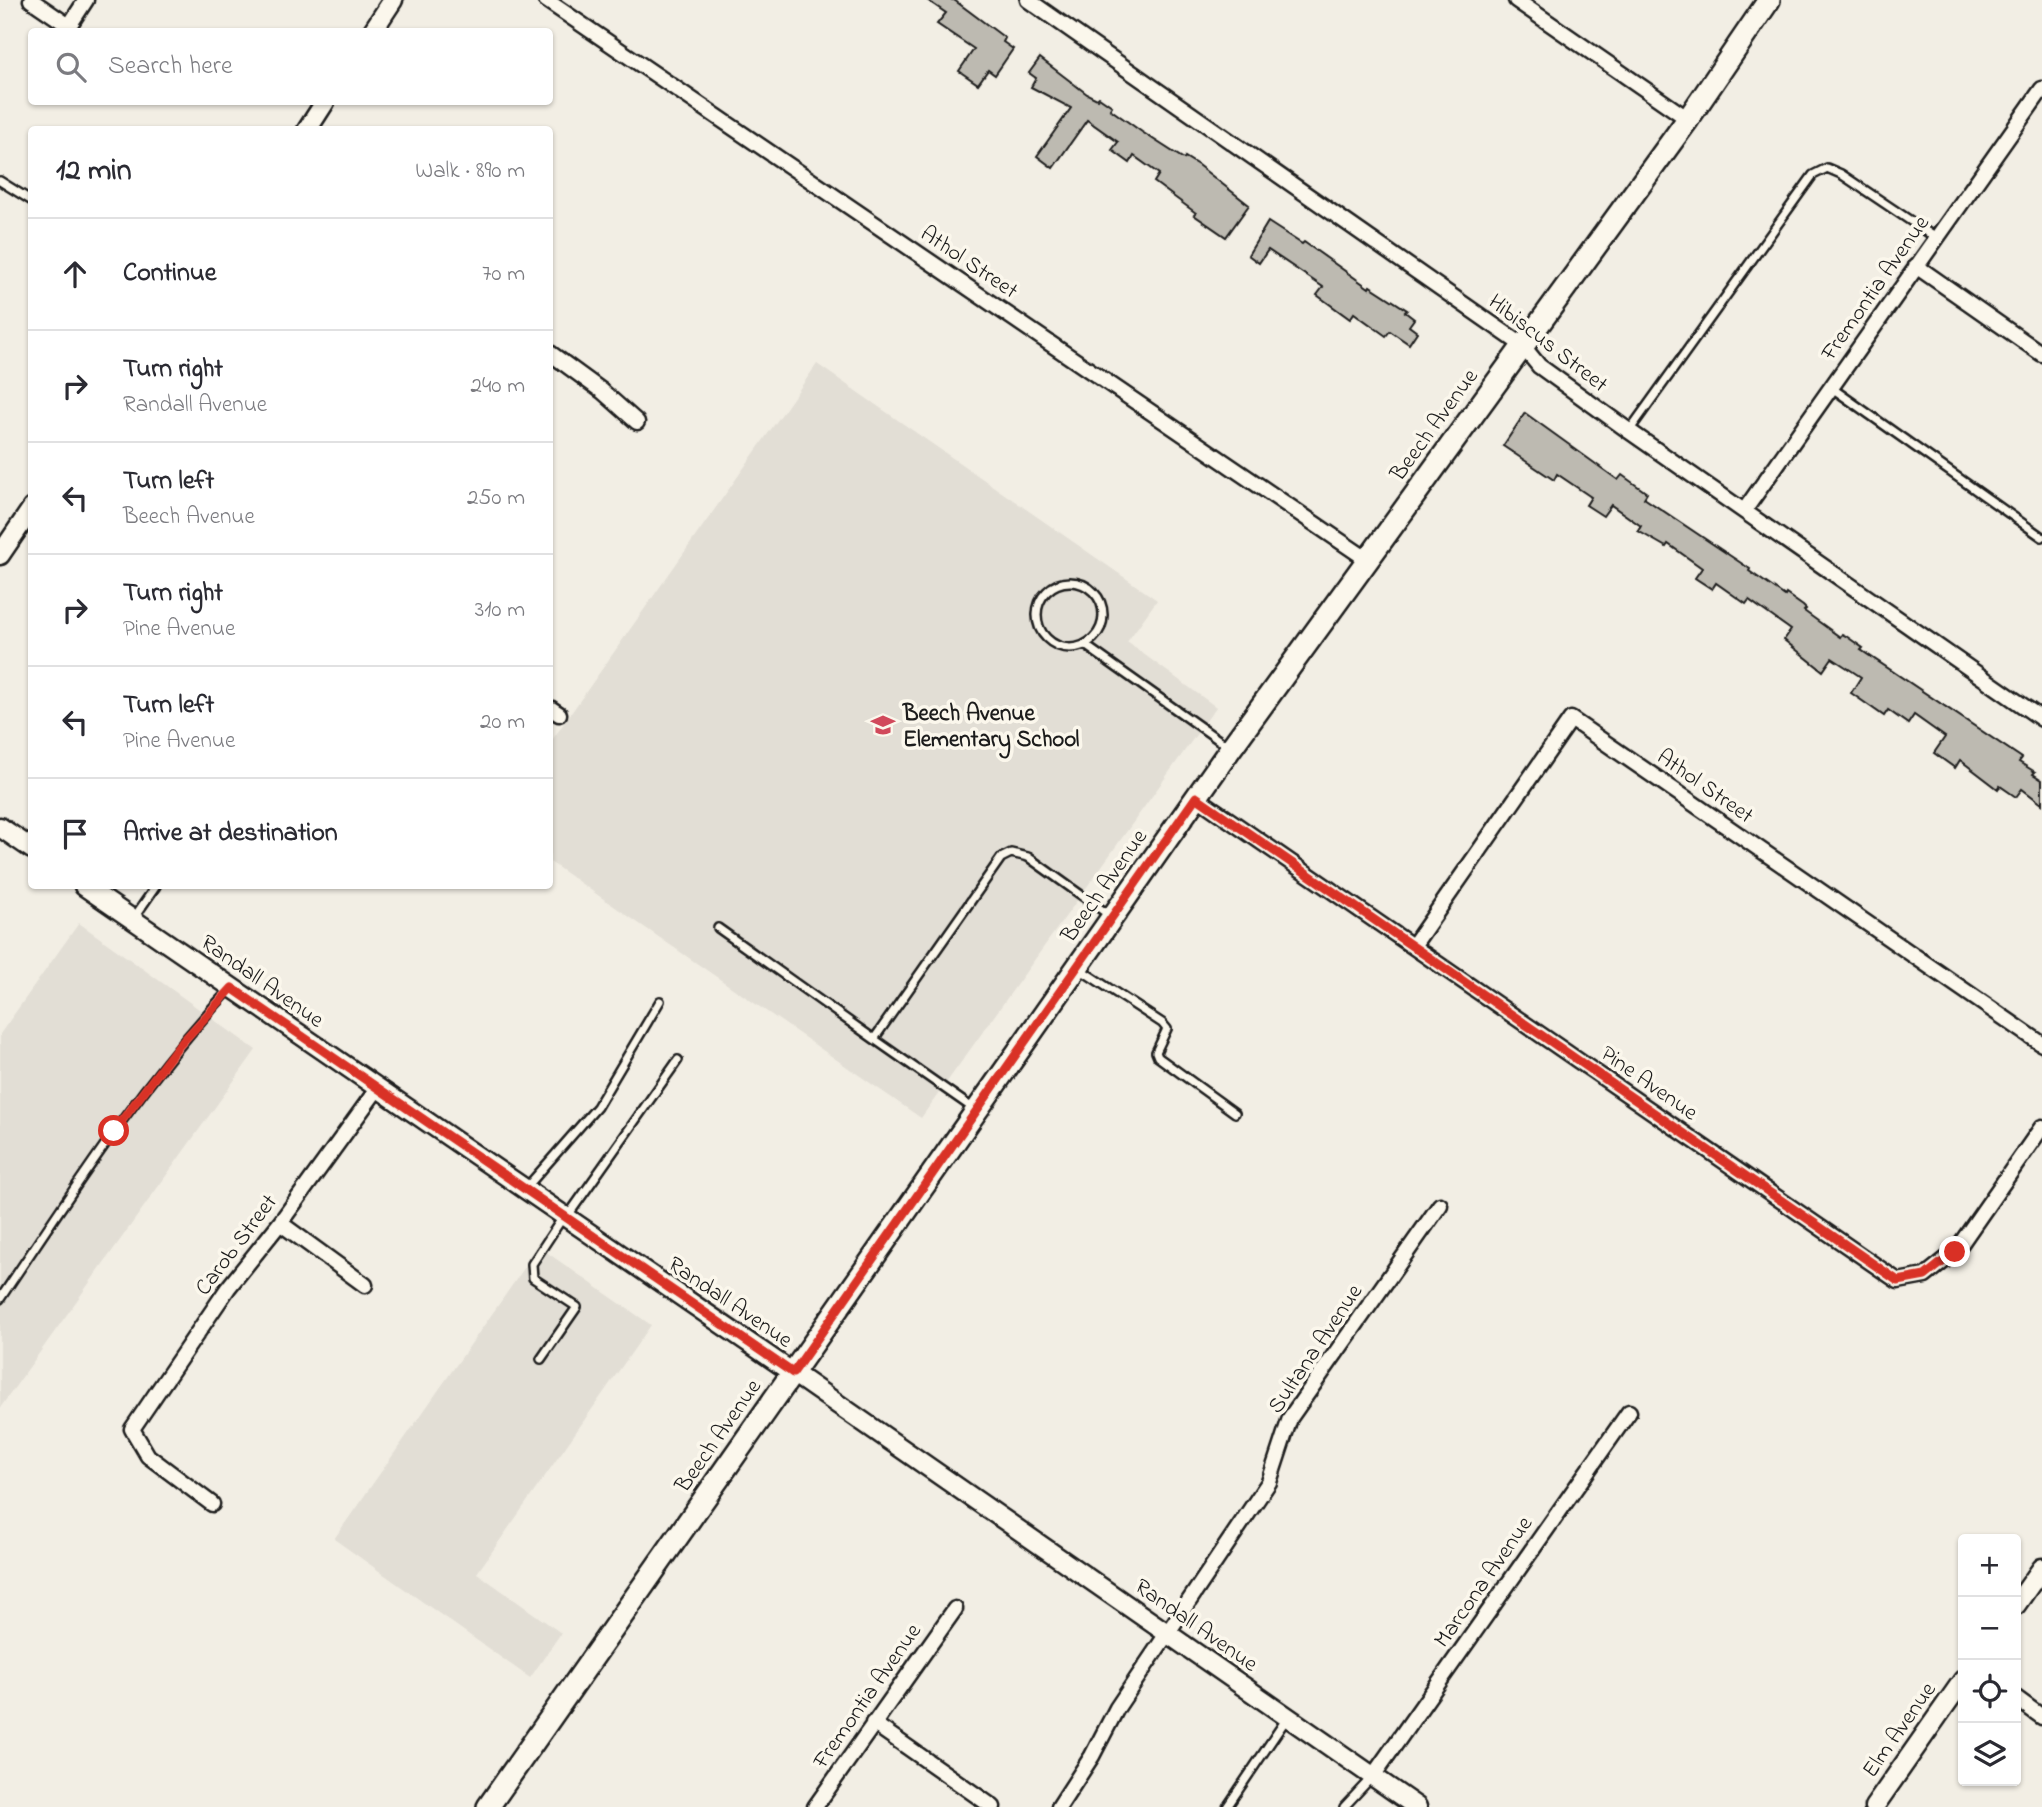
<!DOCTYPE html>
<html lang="en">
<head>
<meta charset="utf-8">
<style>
  body { margin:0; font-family:"Indie Flower",sans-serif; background:#f2f2f3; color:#2b2b33 }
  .controls { position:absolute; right:21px; bottom:21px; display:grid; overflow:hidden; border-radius:7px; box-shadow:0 2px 5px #0004 }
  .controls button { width:63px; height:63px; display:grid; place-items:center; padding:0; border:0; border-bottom:2px solid #e1e1e2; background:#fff; color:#2b2b33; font:35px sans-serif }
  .stop { position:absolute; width:21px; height:21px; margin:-16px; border:5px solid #d93025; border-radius:50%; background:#fff }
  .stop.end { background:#d93025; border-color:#fff; box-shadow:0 2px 7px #0008 }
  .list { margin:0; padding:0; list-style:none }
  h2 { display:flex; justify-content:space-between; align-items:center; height:91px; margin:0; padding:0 28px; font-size:30px }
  h2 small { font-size:23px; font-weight:400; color:#7c7c81 }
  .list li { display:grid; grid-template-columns:46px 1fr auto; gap:21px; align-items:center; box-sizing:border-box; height:112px; padding:0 28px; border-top:2px solid #e1e1e2 }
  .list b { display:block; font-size:26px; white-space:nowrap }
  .list p { margin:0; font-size:23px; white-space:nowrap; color:#7c7c81 }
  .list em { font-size:23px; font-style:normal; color:#7c7c81 }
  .icon { flex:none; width:38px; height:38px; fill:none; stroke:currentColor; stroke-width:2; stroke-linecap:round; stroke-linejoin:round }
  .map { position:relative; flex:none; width:2042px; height:1807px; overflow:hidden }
  .search { position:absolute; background:#fff; box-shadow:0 2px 5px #0004; left:28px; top:28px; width:525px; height:77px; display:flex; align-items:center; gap:18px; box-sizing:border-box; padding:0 24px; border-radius:7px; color:#7c7c81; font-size:26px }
  .panel { position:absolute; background:#fff; box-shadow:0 2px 5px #0004; left:28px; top:126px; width:525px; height:763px; border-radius:7px }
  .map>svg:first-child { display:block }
  .built { fill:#e2ded5 }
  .building { fill:#bdbab1; stroke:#1c1c1c; stroke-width:2 }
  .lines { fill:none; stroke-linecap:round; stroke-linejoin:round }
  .service-casing { stroke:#1c1c1c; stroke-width:12 }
  .minor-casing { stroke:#1c1c1c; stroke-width:19 }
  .tertiary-casing { stroke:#1c1c1c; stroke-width:23 }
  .secondary-casing { stroke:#1c1c1c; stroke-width:26 }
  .service { stroke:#fbf7ec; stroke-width:7 }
  .minor { stroke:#fbf7ec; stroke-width:14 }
  .tertiary { stroke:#fbf7ec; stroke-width:18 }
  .secondary { stroke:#fbf7ec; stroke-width:21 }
  .route { stroke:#d93025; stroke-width:9 }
  .labels { text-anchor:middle; stroke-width:7; stroke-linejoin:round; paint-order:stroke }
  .street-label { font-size:23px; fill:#1c1c1c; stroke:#fbf7ec }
  .poi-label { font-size:23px; font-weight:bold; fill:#1c1c1c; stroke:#fbf7ec; text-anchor:start }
</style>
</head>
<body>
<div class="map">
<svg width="2042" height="1807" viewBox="0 0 2042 1807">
  <rect width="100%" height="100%" fill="#f2eee4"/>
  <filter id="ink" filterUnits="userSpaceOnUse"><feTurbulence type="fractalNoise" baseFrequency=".0143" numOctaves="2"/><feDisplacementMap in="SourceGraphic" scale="14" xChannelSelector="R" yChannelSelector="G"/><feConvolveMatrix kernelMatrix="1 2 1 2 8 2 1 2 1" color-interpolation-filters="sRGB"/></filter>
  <g filter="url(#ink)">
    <path class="built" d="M817 364 1157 600 1127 642 1216 707 921 1118 550 862V743Z
      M79 923 256 1050 0 1408V1034Z
      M539 1247 651 1325 477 1573 561 1633 530 1678 334 1539Z"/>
    <path class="building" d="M927 0H954L1005 38 1003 42 1013 49 995 75 988 70 978 84 959 71 974 49 937 24 946 13Z
      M1040 58 1087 94 1097 99 1099 97 1112 106 1110 109 1142 132 1184 159 1185 157 1198 165 1249 205 1226 237 1194 215 1196 213 1154 182 1159 174 1134 156 1130 163 1112 150 1118 142 1087 120 1053 168 1037 156 1071 108 1031 87 1036 78 1029 73Z
      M1268 222 1302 244 1304 242 1369 288 1370 286 1407 310 1405 312 1414 319 1409 326 1417 332 1409 344 1390 331 1386 336 1354 313 1350 319 1317 295 1323 287 1268 250 1259 263 1248 255Z
      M1525 413 1618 480 1622 475 1647 493 1644 498 1750 569 1749 571 1785 596 1786 594 1803 606 1806 609 1804 611 1840 637 1842 634 1846 636 1863 648 1861 650 2022 758 2019 762 2035 772 2033 774 2042 780V804L2022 789 2016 797 2000 786 1998 789 1960 760 1955 768 1934 753 1945 737 1914 715 1908 724 1888 710 1884 716 1851 693 1861 677 1832 658 1823 671 1784 640 1791 630 1749 600 1746 604 1716 583 1712 589 1695 578 1702 568 1668 544 1666 547 1638 531 1641 526 1611 505 1603 516 1586 505 1591 497 1557 474 1554 480 1503 446Z"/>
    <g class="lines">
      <g class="service-casing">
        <path id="service" d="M0 181 32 201
          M1832 388 2042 537
          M1629 431 1813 175 1827 168 1841 174 1936 238
          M1037 615a33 33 0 1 1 66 0a33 33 0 1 1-66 0Z
          M1085 645 1230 748
          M133 919 156 886
          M718 928 874 1039
          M1078 968 1162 1023 1167 1029 1156 1052 1158 1057 1235 1113
          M974 1109 874 1039 1001 858 1011 853 1028 857 1109 915
          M525 1189 597 1107 660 1001
          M567 1217 678 1060
          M0 1299C72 1192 142 1082 231 988
          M541 1359 577 1307 533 1278 532 1264 563 1217
          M1227 1807 1287 1718
          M1344 1807 1372 1777"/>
      </g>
      <g class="minor-casing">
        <path id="minor" d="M31 0 69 26 86 0
          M546 0 1368 560
          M1028 0 1522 345 1539 366 1629 431 2042 719
          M1516 0 1688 119
          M1916 266 2042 354
          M550 353 602 391 637 422
          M1744 511 2042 89
          M550 708 559 714
          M1196 797 1898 1281 1925 1276 1955 1252 2042 1127
          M1413 946 1571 719 2042 1044
          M280 1223 365 1285
          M212 1504 148 1456 132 1429 228 1288 280 1223 377 1089
          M2016 1698 2042 1717
          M873 1723 993 1807
          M1373 1776 1629 1412
          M815 1807 955 1609
          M1059 1807 1092 1756 1117 1708 1269 1482 1290 1418 1440 1205"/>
      </g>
      <g class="tertiary-casing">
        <path id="tertiary" d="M372 32 393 0
          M307 130 325 102
          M0 555 32 508
          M0 827 32 849
          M84 886 793 1373 1417 1807
          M2016 1605 2042 1568
          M1874 1807 1963 1680"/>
      </g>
      <g class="secondary-casing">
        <path id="secondary" d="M488 1807 1231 748 1688 119 1769 0"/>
      </g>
      <use href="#service" class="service"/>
      <use href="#minor" class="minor"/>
      <use href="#tertiary" class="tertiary"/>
      <use href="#secondary" class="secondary"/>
    </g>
  </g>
  <g class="lines" filter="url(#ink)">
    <path class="route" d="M114 1131 176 1049 232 988 793 1373 1196 797 1898 1281 1925 1276 1955 1252"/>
  </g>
  <defs>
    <g id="school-bare" transform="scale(1.89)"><path d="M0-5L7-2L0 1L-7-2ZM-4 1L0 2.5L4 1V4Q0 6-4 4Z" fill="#d1495b" stroke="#fbf7ec" stroke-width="2.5" paint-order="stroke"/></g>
  </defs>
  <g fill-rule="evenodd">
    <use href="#school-bare" x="883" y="725"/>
  </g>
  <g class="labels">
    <g class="street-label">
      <text transform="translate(970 261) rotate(34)" y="8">Athol Street</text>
      <text transform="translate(1874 287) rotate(-55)" y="8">Fremontia Avenue</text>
      <text transform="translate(1549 342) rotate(38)" y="8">Hibiscus Street</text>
      <text transform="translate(1433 424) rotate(-54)" y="8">Beech Avenue</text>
      <text transform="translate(1706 785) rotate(35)" y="8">Athol Street</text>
      <text transform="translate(1103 885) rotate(-55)" y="8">Beech Avenue</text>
      <text transform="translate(263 980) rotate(35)" y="8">Randall Avenue</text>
      <text transform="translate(1650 1082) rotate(35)" y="8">Pine Avenue</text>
      <text transform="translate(235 1244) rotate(-53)" y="8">Carob Street</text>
      <text transform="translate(731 1301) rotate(34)" y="8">Randall Avenue</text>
      <text transform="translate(1314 1348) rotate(-56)" y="8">Sultana Avenue</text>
      <text transform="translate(717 1435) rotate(-55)" y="8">Beech Avenue</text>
      <text transform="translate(1482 1581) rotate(-55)" y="8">Marcona Avenue</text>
      <text transform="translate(1197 1624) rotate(35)" y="8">Randall Avenue</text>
      <text transform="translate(866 1695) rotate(-55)" y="8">Fremontia Avenue</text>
      <text transform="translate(1898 1729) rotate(-55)" y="8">Elm Avenue</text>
    </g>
    <g class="poi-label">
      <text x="903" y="720">Beech Avenue<tspan x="903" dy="26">Elementary School</tspan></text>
    </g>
  </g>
</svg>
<div class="controls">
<button>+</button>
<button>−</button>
<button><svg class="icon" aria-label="locate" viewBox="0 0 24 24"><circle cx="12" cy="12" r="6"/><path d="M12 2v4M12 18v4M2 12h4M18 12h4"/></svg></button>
<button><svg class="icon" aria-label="layers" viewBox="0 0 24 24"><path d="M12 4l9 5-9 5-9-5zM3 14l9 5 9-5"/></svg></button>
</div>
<div class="stop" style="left:114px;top:1131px"></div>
<div class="stop end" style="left:1955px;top:1252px"></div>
<div class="search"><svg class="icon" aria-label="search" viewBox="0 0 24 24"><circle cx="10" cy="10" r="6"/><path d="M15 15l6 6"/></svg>Search here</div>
<section class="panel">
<h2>12 min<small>Walk · 890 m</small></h2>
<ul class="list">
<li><svg class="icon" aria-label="ahead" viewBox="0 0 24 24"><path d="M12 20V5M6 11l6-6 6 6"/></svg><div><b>Continue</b></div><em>70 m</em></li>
<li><svg class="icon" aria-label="right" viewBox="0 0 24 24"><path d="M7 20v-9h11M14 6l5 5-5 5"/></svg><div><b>Turn right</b><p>Randall Avenue</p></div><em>240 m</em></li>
<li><svg class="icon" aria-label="left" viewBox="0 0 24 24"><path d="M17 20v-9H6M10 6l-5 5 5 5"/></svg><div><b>Turn left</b><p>Beech Avenue</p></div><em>250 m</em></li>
<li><svg class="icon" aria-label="right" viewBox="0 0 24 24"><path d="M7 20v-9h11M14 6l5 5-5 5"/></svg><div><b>Turn right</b><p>Pine Avenue</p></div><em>310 m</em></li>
<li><svg class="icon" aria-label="left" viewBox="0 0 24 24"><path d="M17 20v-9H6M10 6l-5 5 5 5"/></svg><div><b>Turn left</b><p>Pine Avenue</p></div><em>20 m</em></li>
<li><svg class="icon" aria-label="arrive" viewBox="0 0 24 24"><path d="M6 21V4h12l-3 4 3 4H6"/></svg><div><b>Arrive at destination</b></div></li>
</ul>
</section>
</div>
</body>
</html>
